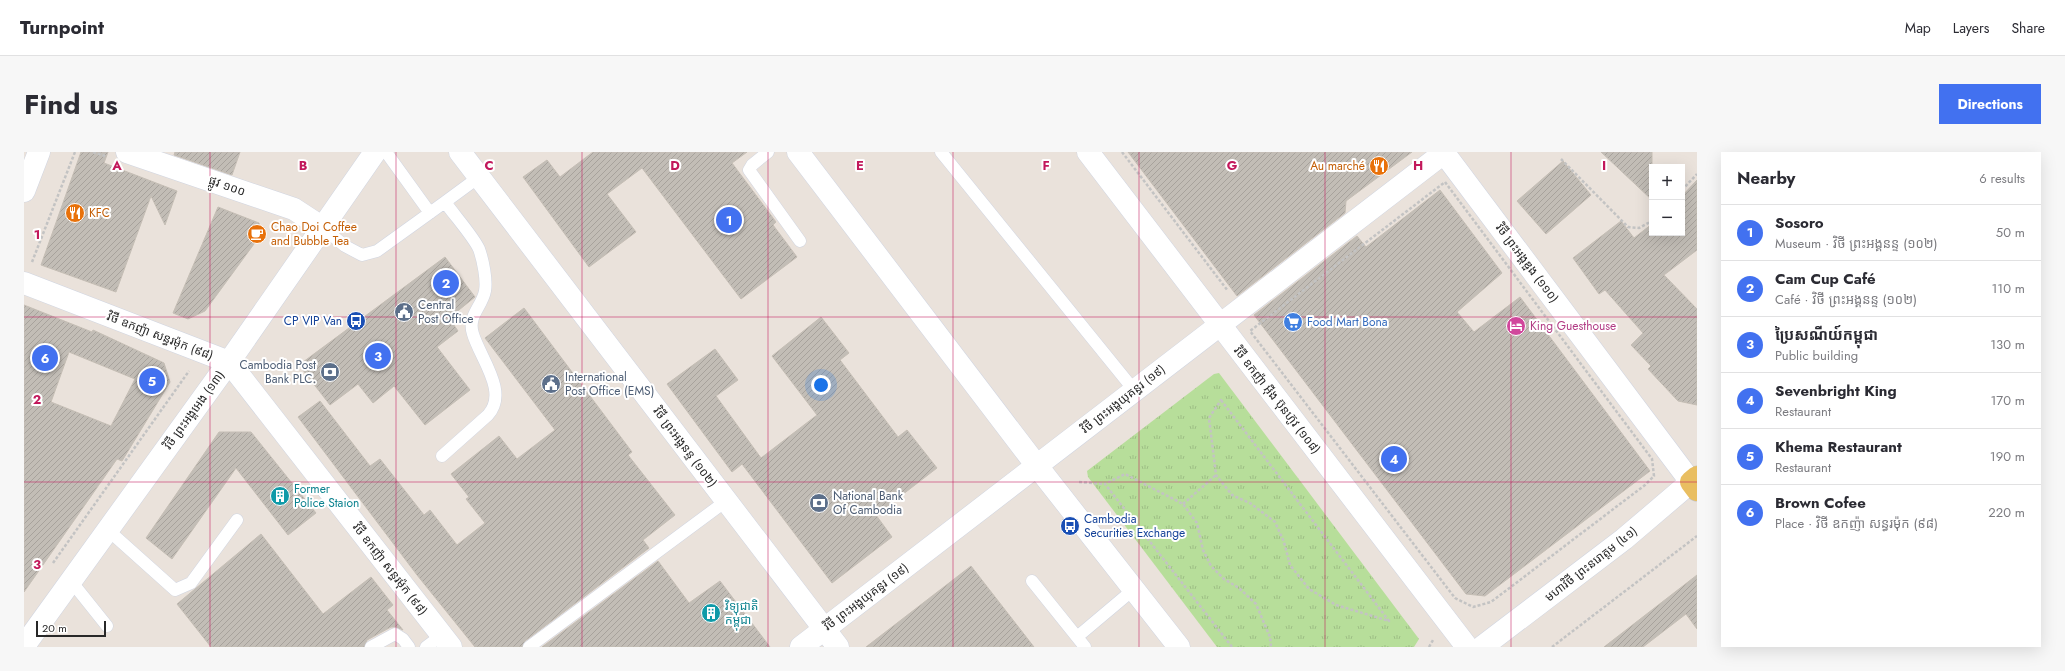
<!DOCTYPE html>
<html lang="en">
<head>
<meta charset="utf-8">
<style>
  body { margin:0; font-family:Jost,"Noto Sans Khmer",sans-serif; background:#f7f7f7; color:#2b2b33 }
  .controls { position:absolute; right:12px; top:12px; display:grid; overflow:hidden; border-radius:0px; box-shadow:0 4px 16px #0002 }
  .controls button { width:36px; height:36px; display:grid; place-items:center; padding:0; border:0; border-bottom:1px solid #e1e1e2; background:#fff; color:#2b2b33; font:20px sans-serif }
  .scale { position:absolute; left:12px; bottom:10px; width:70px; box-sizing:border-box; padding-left:4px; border:2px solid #282828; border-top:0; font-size:11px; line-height:14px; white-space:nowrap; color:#282828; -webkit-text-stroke:3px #fff; paint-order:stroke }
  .you { position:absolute; left:797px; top:233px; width:14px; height:14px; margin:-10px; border:3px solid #fff; border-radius:50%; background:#1a73e8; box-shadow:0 0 0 6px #1a73e833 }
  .badge { display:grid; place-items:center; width:26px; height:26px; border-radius:50%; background:#4271f0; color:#fff; font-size:13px; font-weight:700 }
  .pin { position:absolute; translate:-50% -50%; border:2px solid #fff; box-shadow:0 1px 4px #0006 }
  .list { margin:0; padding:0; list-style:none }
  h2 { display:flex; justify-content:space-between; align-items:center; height:52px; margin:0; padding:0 16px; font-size:17px }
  h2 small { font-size:13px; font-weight:400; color:#7c7c81 }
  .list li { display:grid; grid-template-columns:26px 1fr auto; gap:12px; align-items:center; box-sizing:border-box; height:56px; padding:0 16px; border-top:1px solid #e1e1e2 }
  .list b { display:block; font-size:15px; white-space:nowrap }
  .list p { margin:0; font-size:13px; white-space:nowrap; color:#7c7c81 }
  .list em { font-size:13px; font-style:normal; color:#7c7c81 }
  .map { position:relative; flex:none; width:1673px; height:495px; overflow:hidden; border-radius:0px }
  header { display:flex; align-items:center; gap:24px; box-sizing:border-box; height:56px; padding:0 20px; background:#fff; border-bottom:1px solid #e1e1e2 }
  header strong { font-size:19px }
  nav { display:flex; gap:22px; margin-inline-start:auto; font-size:14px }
  .intro { display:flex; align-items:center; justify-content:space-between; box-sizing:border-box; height:96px; padding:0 24px }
  h1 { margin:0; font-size:28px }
  .button { padding:10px 18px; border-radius:0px; background:#4271f0; color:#fff; font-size:14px; font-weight:700 }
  main { display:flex; gap:24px; padding:0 24px }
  aside { flex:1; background:#fff; border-radius:0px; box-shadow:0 4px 16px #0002 }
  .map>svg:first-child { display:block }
  .park { fill:url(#park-tufts) }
  .building { fill:url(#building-hatch); stroke:#c5beb5; fill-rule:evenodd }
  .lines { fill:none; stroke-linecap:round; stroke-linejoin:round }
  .service-casing { stroke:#d0d5e1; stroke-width:13 }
  .minor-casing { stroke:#d0d5e1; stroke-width:23 }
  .tertiary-casing { stroke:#d0d5e1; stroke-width:23 }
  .secondary-casing { stroke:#d0d5e1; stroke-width:23 }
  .primary-casing { stroke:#c3c3c3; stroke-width:23 }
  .path { stroke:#c3c3c3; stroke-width:2.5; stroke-dasharray:3 2; stroke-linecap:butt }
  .service { stroke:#fff; stroke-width:12 }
  .minor { stroke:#fff; stroke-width:22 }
  .tertiary { stroke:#fff; stroke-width:22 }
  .secondary { stroke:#fff; stroke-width:22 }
  .primary { stroke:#e9be61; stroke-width:22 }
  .grid { fill:none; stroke:#c2185b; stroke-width:1; stroke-opacity:0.55 }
  .labels { text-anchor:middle; stroke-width:4; stroke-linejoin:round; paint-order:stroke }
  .food-label { font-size:12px; fill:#c56008; stroke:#fff; text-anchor:start }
  .street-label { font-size:12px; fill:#282828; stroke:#fff }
  .service-label { font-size:12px; fill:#4e5e75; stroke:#fff; text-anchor:start }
  .transit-label { font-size:12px; fill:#164399; stroke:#fff; text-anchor:end }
  .shop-label { font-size:12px; fill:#366cbe; stroke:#fff; text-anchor:start }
  .hotel-label { font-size:12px; fill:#b23c85; stroke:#fff; text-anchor:start }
  .culture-label { font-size:12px; fill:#0d838f; stroke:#fff; text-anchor:start }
  .grid-label { font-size:13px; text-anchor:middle; font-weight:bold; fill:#c2185b; stroke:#fff; stroke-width:4; stroke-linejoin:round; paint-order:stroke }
</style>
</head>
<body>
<header>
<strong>Turnpoint</strong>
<nav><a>Map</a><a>Layers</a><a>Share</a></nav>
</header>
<div class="intro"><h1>Find us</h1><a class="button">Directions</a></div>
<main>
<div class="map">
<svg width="1673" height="495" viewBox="0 0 1673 495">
  <defs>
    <pattern id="park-tufts" width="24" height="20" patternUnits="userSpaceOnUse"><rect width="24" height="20" fill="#b7de9a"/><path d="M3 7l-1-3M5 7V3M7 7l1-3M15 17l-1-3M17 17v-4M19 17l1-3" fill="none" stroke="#9dbe85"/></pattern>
    <pattern id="building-hatch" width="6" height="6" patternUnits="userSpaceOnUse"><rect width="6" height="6" fill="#c2bdb6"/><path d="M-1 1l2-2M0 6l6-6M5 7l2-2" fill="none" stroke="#a7a29c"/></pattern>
  </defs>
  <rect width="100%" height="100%" fill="#eae2db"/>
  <path class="park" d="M1195 221 1395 487 1390 495H1193L1064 325 1063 319 1190 222Z"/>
  <path class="building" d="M57 0H84L80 11 153 39 141 73 127 44 92 140 17 113Z
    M151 0H216L208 23 150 3Z
    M569 0H723L708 11 752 70 749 73 773 105 717 147 618 16 583 42 612 80 565 115 499 25 523 8 536 25Z
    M1104 0H1388L1322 49 1321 61 1213 144Z
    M1577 0H1628V48Z
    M1539 9 1567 43 1522 82 1493 49Z
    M1673 28V98L1640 123 1673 157V253L1654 249 1624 217 1627 214 1607 193 1619 181 1581 138 1575 142 1549 106 1597 69 1610 86 1628 72V81H1658V44Z
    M1416 38 1478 121 1433 160 1450 180 1496 145 1626 319 1461 444 1442 442 1230 163 1333 84 1342 95Z
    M194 55 235 71 238 81 181 159 164 167 149 161Z
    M421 105 451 145 425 166 434 179 413 195 446 238 401 273 370 234 349 251 334 232 306 253 275 213Z
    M0 153 68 180 69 178 140 211 146 230 98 309 93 307 0 440ZM45 200 111 227 87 274 27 250Z
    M500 156 608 300 604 303 651 363 619 388 625 396 501 489 498 495H451L393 423 274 265 296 249 346 314 356 307 400 363 406 358 433 393 461 371 442 347 445 345 427 322 475 284 493 307 531 278 461 186Z
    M797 165 825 201 816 208 874 285 883 278 913 316 852 363 868 385 808 431 718 312 708 320 643 232 691 197 714 228 692 244 737 306 793 263 748 204Z
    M195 280H227L292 361 264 383 212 316 148 407 122 386Z
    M237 382 299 462 347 425 369 453 363 458 379 478 372 475H367L343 488 340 495H187L153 452Z
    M634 409 665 451 696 429 746 495H518Z
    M947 414 1010 495H842Z
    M1673 423V477L1662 462 1619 495H1580Z"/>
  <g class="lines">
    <g class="service-casing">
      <path id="service" d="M362 0 406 61
        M744 0 728 13 725 18 776 89
        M917 0 1110 238
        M299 76 321 94 338 103 353 99 421 50
        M418 304 464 263C485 240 456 206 449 182 443 164 458 155 461 139 463 128 459 108 455 97 449 84 430 63 421 50L455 25
        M84 378 151 438 167 431 213 368
        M47 429 83 474
        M1008 429 1061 495
        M1053 485 1110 437
        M347 495 371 482 379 487 385 495
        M402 495 418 483
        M505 495 702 349"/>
    </g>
    <g class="minor-casing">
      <path id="minor" d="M103 0 270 57 299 76
        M436 0 814 495
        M0 131 205 210 427 495"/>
    </g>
    <g class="tertiary-casing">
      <path id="tertiary" d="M774 0 1013 314 1155 495
        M1064 0 1443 495
        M1420 1 1667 330
        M0 494 205 210 351 0
        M777 495 1421 0"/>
    </g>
    <g class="secondary-casing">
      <path id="secondary" d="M0 39 15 0
        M1458 495 1600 387 1667 330"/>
    </g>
    <g class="primary-casing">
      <path id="primary" d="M1673 325 1667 330 1673 338"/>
    </g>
    <path class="path" d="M69 0 81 4
      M1098 0 1204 139
      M1537 7 1604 75 1615 76 1628 69
      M1421 30 1628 307 1630 324 1621 333 1467 450 1449 455 1431 446 1226 179Z
      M1658 38 1673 22
      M8 110 51 0
      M1197 248 1365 469 1312 453 1285 437 1266 413 1260 390 1251 370 1226 351 1208 343 1192 323 1185 266Z
      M1055 330 1081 332
      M1159 352 1192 323
      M29 411 165 219
      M1208 495 1081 332 1101 322 1159 352 1173 371 1179 398 1187 414 1200 427 1215 436 1232 452 1246 485 1247 495
      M1405 495 1409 488
      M1528 495 1673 384"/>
    <use href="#service" class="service"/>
    <use href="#minor" class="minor"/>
    <use href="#tertiary" class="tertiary"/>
    <use href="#secondary" class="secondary"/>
    <use href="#primary" class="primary"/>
  </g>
  <path class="grid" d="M186 0V495M372 0V495M558 0V495M744 0V495M929 0V495M1115 0V495M1301 0V495M1487 0V495M0 165H1673M0 330H1673"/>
  <defs>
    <g id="restaurant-disc" transform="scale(1)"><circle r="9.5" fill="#e8710a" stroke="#fff"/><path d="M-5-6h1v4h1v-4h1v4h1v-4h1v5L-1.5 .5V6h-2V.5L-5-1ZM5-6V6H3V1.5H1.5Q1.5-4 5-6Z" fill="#fff"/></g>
    <g id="cafe-disc" transform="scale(1)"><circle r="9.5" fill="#e8710a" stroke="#fff"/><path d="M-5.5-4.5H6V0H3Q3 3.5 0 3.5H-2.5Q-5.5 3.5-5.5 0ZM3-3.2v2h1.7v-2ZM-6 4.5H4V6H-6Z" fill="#fff"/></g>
    <g id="civic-disc" transform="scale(1)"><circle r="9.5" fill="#5c6f8a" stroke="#fff"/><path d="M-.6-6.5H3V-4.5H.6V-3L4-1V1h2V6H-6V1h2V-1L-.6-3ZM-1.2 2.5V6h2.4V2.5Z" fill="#fff"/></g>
    <g id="bus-disc" transform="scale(1)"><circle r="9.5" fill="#1a4fb4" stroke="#fff"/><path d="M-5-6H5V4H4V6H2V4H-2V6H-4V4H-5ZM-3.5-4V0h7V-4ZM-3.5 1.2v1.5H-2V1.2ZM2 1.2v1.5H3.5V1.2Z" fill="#fff"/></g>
    <g id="supermarket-disc" transform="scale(1)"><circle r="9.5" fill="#3f7fe0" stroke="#fff"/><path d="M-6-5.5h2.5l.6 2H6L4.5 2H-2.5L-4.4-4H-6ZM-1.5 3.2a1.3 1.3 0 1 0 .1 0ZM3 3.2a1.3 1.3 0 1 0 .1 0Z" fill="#fff"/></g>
    <g id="hotel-disc" transform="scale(1)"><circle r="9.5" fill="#d1479c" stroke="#fff"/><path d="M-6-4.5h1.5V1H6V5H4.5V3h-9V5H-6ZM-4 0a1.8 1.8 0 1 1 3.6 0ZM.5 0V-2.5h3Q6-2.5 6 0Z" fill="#fff"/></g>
    <g id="bank-disc" transform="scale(1)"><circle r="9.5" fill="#5c6f8a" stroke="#fff"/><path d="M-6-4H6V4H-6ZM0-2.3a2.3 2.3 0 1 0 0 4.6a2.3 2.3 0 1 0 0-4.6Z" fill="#fff"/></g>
    <g id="building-disc" transform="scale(1)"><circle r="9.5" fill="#0f9aa8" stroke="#fff"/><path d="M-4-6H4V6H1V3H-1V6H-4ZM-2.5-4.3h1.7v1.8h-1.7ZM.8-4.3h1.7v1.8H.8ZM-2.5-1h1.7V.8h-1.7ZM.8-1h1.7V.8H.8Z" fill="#fff"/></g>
  </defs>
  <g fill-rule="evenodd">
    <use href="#restaurant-disc" x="1355" y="14"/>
    <use href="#restaurant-disc" x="51" y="61"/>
    <use href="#cafe-disc" x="233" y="82"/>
    <use href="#civic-disc" x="380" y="160"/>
    <use href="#bus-disc" x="332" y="169"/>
    <use href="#supermarket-disc" x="1269" y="170"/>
    <use href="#hotel-disc" x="1492" y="174"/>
    <use href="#bank-disc" x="306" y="220"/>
    <use href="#civic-disc" x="527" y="232"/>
    <use href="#building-disc" x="256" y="344"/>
    <use href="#bank-disc" x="795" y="351"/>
    <use href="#bus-disc" x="1046" y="374"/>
    <use href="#building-disc" x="687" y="461"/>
  </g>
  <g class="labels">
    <g class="food-label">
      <text x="1341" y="18" text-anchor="end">Au marché</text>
      <text x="65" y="65">KFC</text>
      <text x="247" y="79">Chao Doi Coffee<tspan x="247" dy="14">and Bubble Tea</tspan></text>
    </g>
    <g class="street-label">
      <text transform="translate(203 34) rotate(19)" y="4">ផ្លូវ ១០០</text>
      <text transform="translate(1503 111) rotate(53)" y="4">វិថី ព្រះអង្គឌួង (១១០)</text>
      <text transform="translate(136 184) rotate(21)" y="4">វិថី ឧកញ៉ា សន្ធរម៉ុក (៩៨)</text>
      <text transform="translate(1099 247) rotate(-38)" y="4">វិថី ព្រះអង្គយុគន្ធរ (១៩)</text>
      <text transform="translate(1253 248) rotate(52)" y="4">វិថី ឧកញ៉ា អ៊ីង ប៊ុនហ៊ូវ (១០៨)</text>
      <text transform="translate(170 258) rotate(-54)" y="4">វិថី ព្រះអង្គអេង (១៣)</text>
      <text transform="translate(661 295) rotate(53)" y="4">វិថី ព្រះអង្គនន្ទ (១០២)</text>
      <text transform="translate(1567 412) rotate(-38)" y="4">មហាវិថី ព្រះនរោត្តម (៤១)</text>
      <text transform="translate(366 417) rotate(52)" y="4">វិថី ឧកញ៉ា សន្ធរម៉ុក (៩៨)</text>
      <text transform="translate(842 445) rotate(-37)" y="4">វិថី ព្រះអង្គយុគន្ធរ (១៩)</text>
    </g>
    <g class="service-label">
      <text x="394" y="157">Central<tspan x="394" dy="14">Post Office</tspan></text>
      <text x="292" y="217" text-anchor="end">Cambodia Post<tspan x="292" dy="14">Bank PLC.</tspan></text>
      <text x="541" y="229">International<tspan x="541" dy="14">Post Office (EMS)</tspan></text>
      <text x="809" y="348">National Bank<tspan x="809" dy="14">Of Cambodia</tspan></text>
    </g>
    <g class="transit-label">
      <text x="318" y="173">CP VIP Van</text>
      <text x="1060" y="371" text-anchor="start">Cambodia<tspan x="1060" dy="14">Securities Exchange</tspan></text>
    </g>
    <g class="shop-label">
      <text x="1283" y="174">Food Mart Bona</text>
    </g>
    <g class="hotel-label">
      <text x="1506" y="178">King Guesthouse</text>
    </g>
    <g class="culture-label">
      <text x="270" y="341">Former<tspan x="270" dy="14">Police Staion</tspan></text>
      <text x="701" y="458">វិទ្យុជាតិ<tspan x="701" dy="14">កម្ពុជា</tspan></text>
    </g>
  </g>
  <g class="grid-label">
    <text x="93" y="18">A</text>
    <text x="279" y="18">B</text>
    <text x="465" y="18">C</text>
    <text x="651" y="18">D</text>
    <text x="836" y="18">E</text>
    <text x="1022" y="18">F</text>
    <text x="1208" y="18">G</text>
    <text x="1394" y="18">H</text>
    <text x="1580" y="18">I</text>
    <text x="13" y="87">1</text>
    <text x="13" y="252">2</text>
    <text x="13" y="417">3</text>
  </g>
</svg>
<div class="controls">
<button>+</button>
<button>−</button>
</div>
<div class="scale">20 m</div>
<div class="you"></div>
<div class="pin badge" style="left:705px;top:68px">1</div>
<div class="pin badge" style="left:422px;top:131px">2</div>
<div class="pin badge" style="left:354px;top:204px">3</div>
<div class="pin badge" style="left:1370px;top:307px">4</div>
<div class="pin badge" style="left:128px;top:229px">5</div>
<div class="pin badge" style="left:21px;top:206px">6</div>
</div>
<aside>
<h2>Nearby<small>6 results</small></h2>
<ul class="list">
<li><span class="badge">1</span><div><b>Sosoro</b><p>Museum · វិថី ព្រះអង្គនន្ទ (១០២)</p></div><em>50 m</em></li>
<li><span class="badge">2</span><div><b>Cam Cup Café</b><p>Café · វិថី ព្រះអង្គនន្ទ (១០២)</p></div><em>110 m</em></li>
<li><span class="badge">3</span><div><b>ប្រៃសណីយ៍កម្ពុជា</b><p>Public building</p></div><em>130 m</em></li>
<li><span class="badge">4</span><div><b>Sevenbright King</b><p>Restaurant</p></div><em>170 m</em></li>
<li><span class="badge">5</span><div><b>Khema Restaurant</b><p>Restaurant</p></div><em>190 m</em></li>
<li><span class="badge">6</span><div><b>Brown Cofee</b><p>Place · វិថី ឧកញ៉ា សន្ធរម៉ុក (៩៨)</p></div><em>220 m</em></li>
</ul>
</aside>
</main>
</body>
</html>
